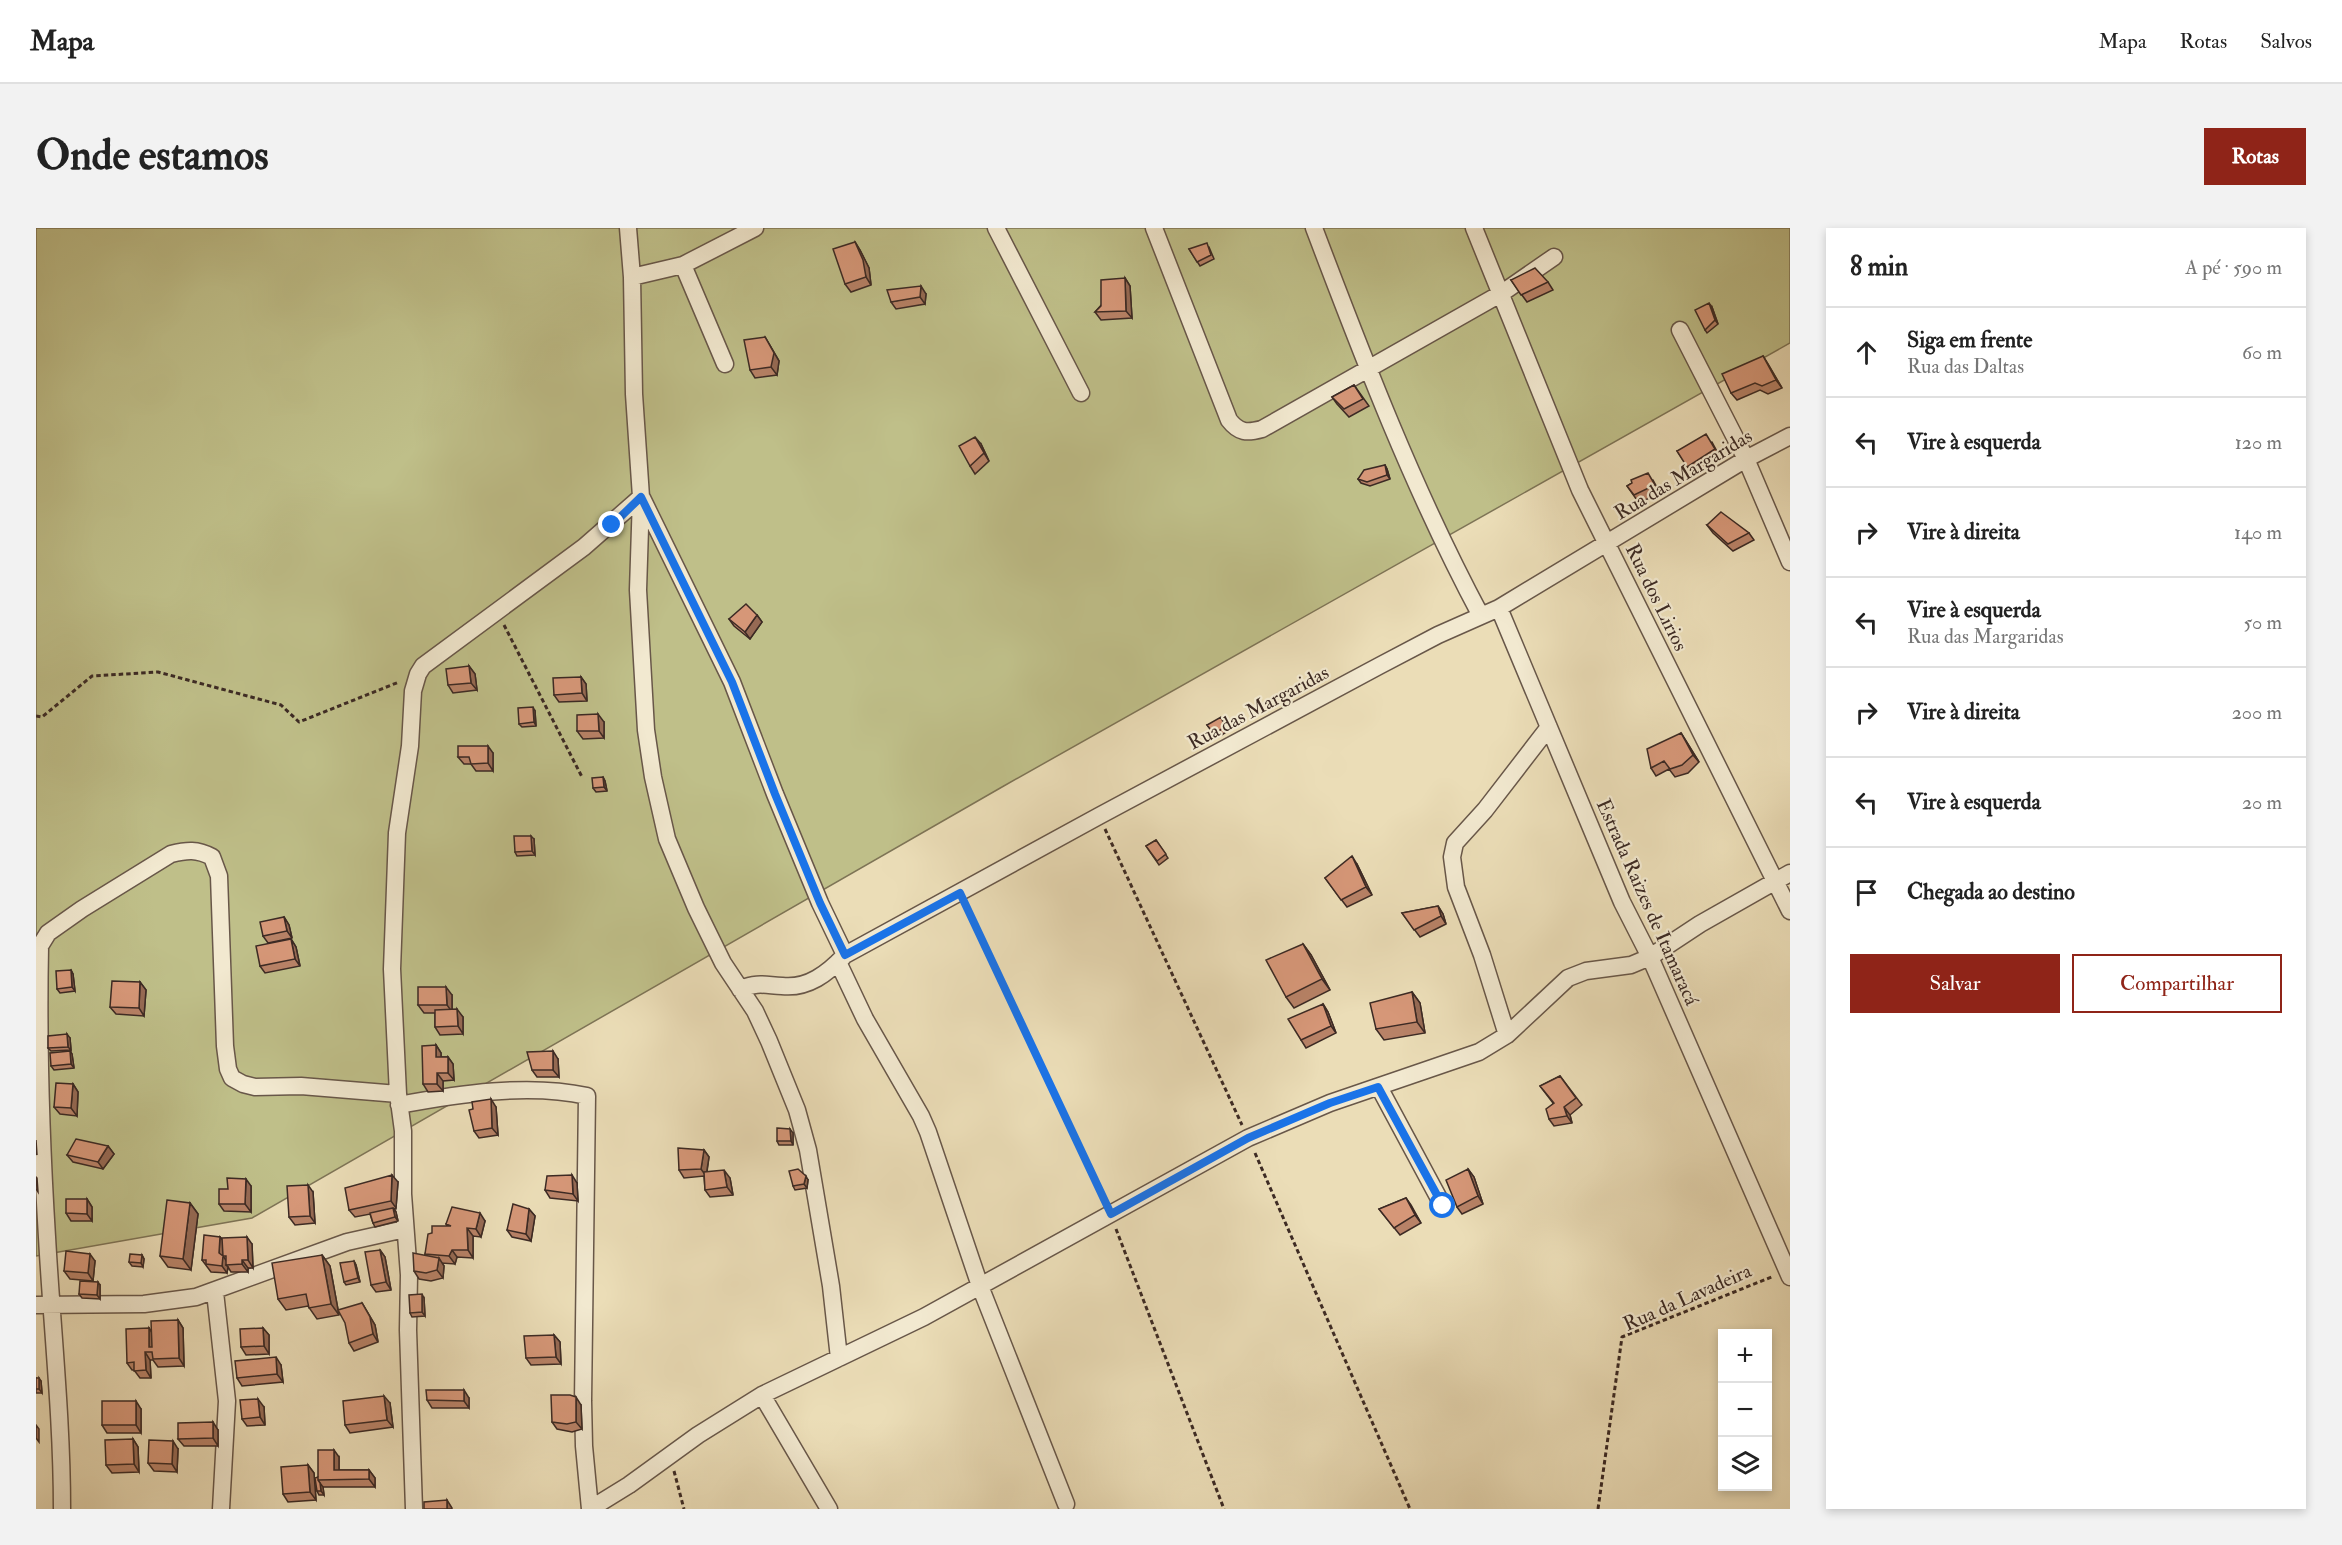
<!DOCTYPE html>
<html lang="pt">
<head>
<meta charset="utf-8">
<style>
  body { margin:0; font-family:"IM FELL Double Pica",serif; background:#f2f2f2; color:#222 }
  .controls { position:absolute; right:18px; bottom:18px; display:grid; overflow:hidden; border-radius:0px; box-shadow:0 3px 9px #0003 }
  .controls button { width:54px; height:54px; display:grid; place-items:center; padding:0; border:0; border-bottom:2px solid #e0e0e0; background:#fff; color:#222; font:30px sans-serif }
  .stop { position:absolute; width:18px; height:18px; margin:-14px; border:4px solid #1a73e8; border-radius:50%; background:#fff }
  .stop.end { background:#1a73e8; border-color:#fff; box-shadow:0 2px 6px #0008 }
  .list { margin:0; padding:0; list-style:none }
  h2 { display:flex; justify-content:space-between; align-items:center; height:78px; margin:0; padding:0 24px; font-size:26px }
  h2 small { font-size:20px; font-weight:400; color:#767676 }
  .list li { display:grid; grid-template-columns:39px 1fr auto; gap:18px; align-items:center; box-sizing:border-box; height:90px; padding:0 24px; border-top:2px solid #e0e0e0 }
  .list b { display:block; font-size:22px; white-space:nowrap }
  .list p { margin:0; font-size:20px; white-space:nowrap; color:#767676 }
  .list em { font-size:20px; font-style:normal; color:#767676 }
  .actions { display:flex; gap:12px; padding:18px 24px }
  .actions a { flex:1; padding:14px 0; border:2px solid #8f2418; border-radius:0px; text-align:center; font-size:21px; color:#8f2418 }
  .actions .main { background:#8f2418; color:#fff }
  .icon { flex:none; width:33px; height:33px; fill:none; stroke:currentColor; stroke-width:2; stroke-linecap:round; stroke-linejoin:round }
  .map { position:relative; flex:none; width:1754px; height:1281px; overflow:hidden; border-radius:0px }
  header { display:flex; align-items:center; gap:36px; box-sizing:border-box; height:84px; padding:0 30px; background:#fff; border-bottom:2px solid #e0e0e0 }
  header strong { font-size:28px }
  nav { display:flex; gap:33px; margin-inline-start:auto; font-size:21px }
  .intro { display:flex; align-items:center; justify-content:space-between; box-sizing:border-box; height:144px; padding:0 36px }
  h1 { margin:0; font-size:42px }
  .button { padding:15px 27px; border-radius:0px; background:#8f2418; color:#fff; font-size:21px; font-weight:700 }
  main { display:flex; gap:36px; padding:0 36px }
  aside { flex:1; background:#fff; border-radius:0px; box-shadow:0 3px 9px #0003 }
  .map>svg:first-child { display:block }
  .green { fill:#bfbf89; stroke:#7e7456; stroke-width:1.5 }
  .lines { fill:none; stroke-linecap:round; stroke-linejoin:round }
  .minor-casing { stroke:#685749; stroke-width:19 }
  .path { stroke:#3c2a24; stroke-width:3; stroke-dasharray:4.5 3; stroke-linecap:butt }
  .minor { stroke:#f2e9d0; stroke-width:16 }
  .wall { fill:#b88267; stroke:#3c2a24; stroke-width:1.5 }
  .shaded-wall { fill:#966a54; stroke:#3c2a24; stroke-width:1.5 }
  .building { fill:#d69778; stroke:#3c2a24; stroke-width:1.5 }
  .route { stroke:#1a73e8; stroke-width:8 }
  .labels { text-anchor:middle; stroke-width:4.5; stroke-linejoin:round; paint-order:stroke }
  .street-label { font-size:20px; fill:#3c2a24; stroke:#f2e9d0 }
</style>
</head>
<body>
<header>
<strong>Mapa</strong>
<nav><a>Mapa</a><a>Rotas</a><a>Salvos</a></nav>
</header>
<div class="intro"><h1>Onde estamos</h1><a class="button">Rotas</a></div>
<main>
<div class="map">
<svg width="1754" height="1281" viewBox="0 0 1754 1281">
  <rect width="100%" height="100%" fill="#ebddb7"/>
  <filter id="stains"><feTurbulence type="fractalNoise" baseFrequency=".00333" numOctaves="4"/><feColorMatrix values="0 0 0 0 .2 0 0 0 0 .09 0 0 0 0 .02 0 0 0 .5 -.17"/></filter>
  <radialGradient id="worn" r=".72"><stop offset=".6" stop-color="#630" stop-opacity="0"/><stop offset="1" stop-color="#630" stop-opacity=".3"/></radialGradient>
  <path class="green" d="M0 0H1754V115L966 559 216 990 0 1028Z"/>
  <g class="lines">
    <g class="minor-casing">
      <path id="minor" d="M592 0 596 49 598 166 605 269 602 362 610 502 617 549 631 611 660 680 687 735 719 783 733 813 761 882 772 922 795 1058 803 1130
        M960 0 1045 165
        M1118 0 1193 192C1203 205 1211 205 1226 201L1466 65 1518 29
        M1278 0C1328 132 1378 263 1445 388
        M1438 0 1544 262 1754 683
        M647 37 689 136
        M596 49 647 37 719 0
        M1644 102 1710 231 1754 334
        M606 270 696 454 739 566 784 675 809 727
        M1463 380 1586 674 1614 729 1754 1049
        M802 734 829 791 885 888 892 904 944 1058 1030 1276
        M704 761C722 754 728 757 746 758 772 761 792 745 809 727L1063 588 1343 438 1402 407 1463 380 1710 231 1754 208
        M1471 807 1446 727 1420 659 1416 629 1419 615 1449 582 1513 499
        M1343 859 1407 978
        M363 877C422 866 492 855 551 868L547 1173 548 1218 554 1281
        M179 1064 191 1173 185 1281
        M0 1077 108 1076 160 1069 311 1014 369 1001
        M726 1167 793 1281
        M26 1281C26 1190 16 1100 11 1009 5 912 2 815 4 718L12 705 46 681 135 626C151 622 161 621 176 629L183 648 189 818 192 841 196 850 207 856 219 859 265 858 362 866
        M378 1281 372 1102 373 1047 367 966V903L362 866 356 741 361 605 374 518 377 463 382 446 387 438 548 319 605 269
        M554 1281 593 1257 662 1207 726 1167 888 1089 1212 910 1294 875 1443 824 1471 807 1532 750 1550 743 1595 737 1614 729 1664 696 1754 645"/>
    </g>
    <path class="path" d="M468 397 546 549
      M0 488 6 489 56 448 122 444 245 477 263 494 363 454
      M1069 601 1206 897
      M930 677 1068 973
      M1219 925 1374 1281
      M1080 1001 1188 1281
      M638 1243 648 1281
      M1562 1281 1586 1109 1738 1048"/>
    <use href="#minor" class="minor"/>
  </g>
  <path class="wall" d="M819 14 824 22 833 40 835 57 815 64 809 56Z
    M1173 19 1178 31 1164 38 1153 21Z
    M1089 50 1094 58 1096 90 1065 92 1059 84Z
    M1475 52 1512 54 1517 62 1491 74Z
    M890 66 889 76 860 81 855 74Z
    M1676 79 1682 96 1671 105 1669 102Z
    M729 109 743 133 741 147 719 150 714 142Z
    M1727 128 1746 160 1732 166 1724 162 1701 172 1695 165Z
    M1318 157 1333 178 1313 189 1301 176 1296 169Z
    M1676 214 1684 229 1657 247 1641 223Z
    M945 216 953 233 939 246 934 238Z
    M1349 237 1351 241 1354 251 1334 258 1325 255 1322 251Z
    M1617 252 1624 265 1603 275 1591 258 1596 255Z
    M1671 297 1713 305 1718 312 1697 323 1677 305Z
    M721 387 726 394 714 411 698 398 693 391Z
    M433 438 439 446 441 462 417 465 412 457Z
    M545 449 550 456 551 473 523 474 518 467Z
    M499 483 500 498 486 499 483 496Z
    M1188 493 1192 503 1181 510 1171 497Z
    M568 494V510L547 511 541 503Z
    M1645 505 1663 534 1652 545 1639 549 1633 541 1620 548 1615 540Z
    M457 525V543H440L435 536H428L422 529Z
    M567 549 569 553 571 563 560 564 557 560Z
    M498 611 499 627 481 628 479 624Z
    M1120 612 1132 630 1123 637 1110 618Z
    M1321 636 1336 667 1311 679 1289 650Z
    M1402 678 1407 686 1410 696 1384 709 1366 685Z
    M248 689 253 697 256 710 232 715 227 708Z
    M255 711 260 719 264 738 229 745 224 738Z
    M1267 716 1275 727 1294 762 1258 780 1250 769Z
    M35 742 37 746 39 763 24 765 21 761Z
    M104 754 110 762 108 788 80 786 74 779Z
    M1376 764 1384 775 1389 805 1348 812 1340 801Z
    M416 767V781L427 789V806L404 807 399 799V785H388L382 777Z
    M1287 776 1292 784 1300 805 1270 820 1265 812Z
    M34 810 35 822 15 823 12 820Z
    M400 817 405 825V829H412L417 836 418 852 407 853V863L392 864 387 856Z
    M34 823 36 826 38 840 18 842 15 838Z
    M522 831 523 849H501L496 842Z
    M1524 848 1546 877 1534 887 1536 895 1518 898 1513 891 1517 875 1504 858Z
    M37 856 42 864 41 888 24 886 18 879Z
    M460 879 462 907 443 910 438 903 437 881Z
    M757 905V917H743L741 913Z
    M72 918 78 926 67 941 37 934 31 927Z
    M668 922 673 929 671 944 694 950 697 967 674 969 669 962 668 948 648 950 643 942Z
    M1432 941 1438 949 1447 976 1426 986 1421 979Z
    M772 952 771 960 759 962 757 958Z
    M362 954 360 980 358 981 360 984 362 993 339 999 337 995 334 986 319 989 313 982Z
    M541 955 542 973 514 970 509 962Z
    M215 958V984L188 983 183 976 192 961Z
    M277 964 279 995 259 997 253 989Z
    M1370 970 1385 995 1364 1007 1343 981Z
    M51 971 56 979V993H35L30 985Z
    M154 975 162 986 155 1042 132 1039 124 1028Z
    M493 981 499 988 495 1013 476 1009 471 1002Z
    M449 993 445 1009 437 1008V1030L421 1029 419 1036 406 1035 408 1038 407 1050 395 1053 383 1051 378 1043 391 1028 389 1026 396 1005 411 998 410 996Z
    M184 1009 186 1011 216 1016 217 1040H212V1044H195L192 1039 191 1045 175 1044 166 1032Z
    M344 1022 349 1029 355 1062 340 1064 335 1057Z
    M106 1027 108 1031 107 1039 96 1038 93 1034Z
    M286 1027 294 1038 303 1087 281 1091 272 1078 250 1082 242 1071Z
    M59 1033 57 1053 34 1051 28 1043Z
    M318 1033 320 1037 324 1054 310 1057 308 1054Z
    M64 1057V1071L46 1070 43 1066Z
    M388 1070 389 1088 376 1089 374 1085Z
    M326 1075 339 1097 342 1114 318 1123 313 1115Z
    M142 1092 147 1100 148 1138 122 1139 117 1132H114L115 1150H104L98 1142H96L91 1135 113 1100 116 1104Z
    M227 1100 233 1107V1126L210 1127 205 1119Z
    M518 1107 524 1114 525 1136 495 1137 490 1130Z
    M245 1137 247 1154 206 1158 201 1150Z
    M0 1150 5 1153 6 1165H0Z
    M433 1170V1180H396L391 1172Z
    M354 1175 357 1199 314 1205 309 1197Z
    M545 1177 546 1201 536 1204 521 1201 516 1194Z
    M228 1179 229 1197 211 1198 206 1191Z
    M105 1181V1205H71L66 1197Z
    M182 1202V1218H148L142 1211Z
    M97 1211 102 1219 103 1244 76 1245 70 1237Z
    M142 1221 141 1244 118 1243 112 1235Z
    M303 1229V1242H333L339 1250V1259H287L288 1267H283L281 1263 282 1249Z
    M272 1237 278 1245 280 1272 252 1274 247 1266Z"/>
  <path class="shaded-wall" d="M819 14 824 22 833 40 835 57 830 49Z
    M1089 50 1094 58 1096 90 1090 83Z
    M885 58 890 66 889 76 884 69Z
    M1673 75 1676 79 1682 96 1679 92Z
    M729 109 743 133 741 147 735 139Z
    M1727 128 1732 136 1746 160 1740 152Z
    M939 209 945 216 953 233 948 225Z
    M1349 237 1351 241 1354 251 1351 247Z
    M721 387 726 394 714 411 709 404Z
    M433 438 439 446 441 462 435 455Z
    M545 449 550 456 551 473 546 465Z
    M497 479 499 483 500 498 498 494Z
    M562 486 568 494V510L563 503Z
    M1645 505 1650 513 1663 534 1657 527Z
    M452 518 457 525V543L452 535Z
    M567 549 569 553 571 563 568 559Z
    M495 608 498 611 499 627 496 623Z
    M1316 628 1321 636 1336 667 1330 659Z
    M1402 678 1407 686 1410 696 1405 688Z
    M248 689 253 697 256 710 251 703Z
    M255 711 260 719 264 738 259 731Z
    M1267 716 1275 727 1294 762 1286 751Z
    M35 742 37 746 39 763 36 759Z
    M104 754 110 762 108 788 103 780Z
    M410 759 416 767V784L411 777Z
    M1376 764 1384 775 1389 805 1381 794Z
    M1287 776 1292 784 1300 805 1295 798Z
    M421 781 427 789V806L422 798Z
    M31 806 34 810 35 822 32 819Z
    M400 817 405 825V837L400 829Z
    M34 823 36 826 38 840 35 836Z
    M517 823 522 831 523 849 517 842Z
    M412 829 417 836 418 852 412 845Z
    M401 845 407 853V863L401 856Z
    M37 856 42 864 41 888 35 880Z
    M455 871 460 879 462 907 456 900Z
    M1528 879 1534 887 1536 895 1531 888Z
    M754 901 757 905V917L755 913Z
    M0 912 1 927 0 925Z
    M72 918 78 926 67 941 62 934Z
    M668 922 673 929 670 948 665 941Z
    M1432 941 1438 949 1447 976 1442 968Z
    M688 942 694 950 697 967 691 959Z
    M356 947 362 954 360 980 355 973Z
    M536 947 541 955 542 973 537 966Z
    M770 948 772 952 771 960 768 956Z
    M0 949 1 950 2 964 0 961Z
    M210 951 215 958V984L209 976Z
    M272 957 277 964 279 995 274 988Z
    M1370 970 1375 977 1385 995 1379 987Z
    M51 971 56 979V993L51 986Z
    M154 975 162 986 155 1042 147 1031Z
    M357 980 360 984 362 993 359 989Z
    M493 981 499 988 495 1013 490 1006Z
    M444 985 449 993 445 1009 440 1001Z
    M431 1000 437 1008V1030L432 1022Z
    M184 1009 190 1016 187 1028 192 1035 190 1037 192 1039 191 1045 186 1038 183 1025Z
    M211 1009 216 1016 217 1040 212 1032Z
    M344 1022 349 1029 355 1062 350 1054Z
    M416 1022 421 1029 419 1036 413 1028Z
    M54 1026 59 1033 57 1053 52 1045Z
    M106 1027 108 1031 107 1039 105 1035Z
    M286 1027 294 1038 303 1087 295 1076Z
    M403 1030 408 1038 407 1050 401 1042Z
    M206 1032 212 1040V1044L206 1036Z
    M318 1033 320 1037 324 1054 322 1050Z
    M62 1054 64 1057V1071L61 1067Z
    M386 1066 388 1070 389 1088 386 1084Z
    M326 1075 339 1097 342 1114 337 1106Z
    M142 1092 147 1100 148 1138 143 1130Z
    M113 1100 118 1108 119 1126 113 1119Z
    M227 1100 233 1107V1126L228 1118Z
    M518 1107 524 1114 525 1136 520 1129Z
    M109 1124 114 1132 115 1150 110 1142Z
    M240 1129 245 1137 247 1154 241 1146Z
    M3 1150 5 1153 6 1165 3 1161Z
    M428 1162 433 1170V1180L428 1173Z
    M348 1168 354 1175 357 1199 351 1192Z
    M540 1169 545 1177 546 1201 540 1194Z
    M222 1171 228 1179 229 1197 224 1189Z
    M100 1173 105 1181V1205L100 1197Z
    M177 1194 182 1202V1218L177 1210Z
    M0 1197 3 1201V1214L0 1210Z
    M97 1211 102 1219 103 1244 98 1236Z
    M137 1213 142 1221 141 1244 136 1236Z
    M298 1222 303 1229V1250L298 1242Z
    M272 1237 278 1245 280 1272 274 1264Z
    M333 1242 339 1250V1259L333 1251Z
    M284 1255 287 1259 288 1267 285 1263Z
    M411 1272 416 1280V1281H411Z"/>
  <path class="building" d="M819 14 827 32 830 49 809 56 797 21Z
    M1171 15 1175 27 1161 34 1153 21Z
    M1499 40 1512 54 1485 67 1475 52Z
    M1089 50 1090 83 1059 84 1065 78V52Z
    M885 58 884 69 855 74 851 62Z
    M1673 75 1679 92 1669 102 1659 82Z
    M729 109 738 125 735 139 714 142 708 112Z
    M1727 128 1740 152 1726 158 1719 155 1695 165 1686 146Z
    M1318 157 1327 171 1308 181 1296 169Z
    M1670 206 1679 221 1651 239 1641 223Z
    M939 209 948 225 934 238 923 218Z
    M1349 237 1351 247 1331 254 1322 251 1328 242Z
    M1612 245 1619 257 1598 267 1591 258 1596 255 1595 252Z
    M1685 284 1713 305 1692 316 1671 297Z
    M710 376 721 387 709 404 693 391Z
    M433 438 435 455 412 457 410 441Z
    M545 449 546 465 518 467 517 450Z
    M497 479 498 494 483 496 482 480Z
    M562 486 563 503H541V487Z
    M1185 489 1189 499 1178 506 1171 497Z
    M1645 505 1657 527 1646 537 1634 541 1628 533 1615 540 1611 521Z
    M422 518H452V535L435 536 433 529H422Z
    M567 549 568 559 557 560 556 550Z
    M478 608H495L496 623 479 624Z
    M1120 612 1130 626 1121 633 1110 618Z
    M1316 628 1330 659 1305 672 1289 650Z
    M1402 678 1405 688 1378 702 1366 685Z
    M248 689 251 703 227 708 224 694Z
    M255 711 259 731 224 738 220 718Z
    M1267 716 1286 751 1250 769 1230 732Z
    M35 742 36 759 21 761 20 743Z
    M76 753 104 754 103 780 74 779Z
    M382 759H410L411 777H382Z
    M1376 764 1381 794 1340 801 1334 775Z
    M1287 776 1295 798 1265 812 1252 791Z
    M421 781 422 798 399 799V782Z
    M31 806 32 819 12 820V808Z
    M400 817V829H412V845H401V856H387L386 818Z
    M34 823 35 836 15 838 14 825Z
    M517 823V842H496L491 824Z
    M1524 848 1540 870 1528 879 1531 888 1513 891 1510 881 1518 875 1504 858Z
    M20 855 37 856 35 880 18 879Z
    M455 871 456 900 438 903 433 882 437 881 436 874Z
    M741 900 754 901 755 913H741Z
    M40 911 72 918 62 934 31 927Z
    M642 920 668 922 665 941 643 942Z
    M762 941 770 948 768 956 757 958 753 943Z
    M1432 941 1442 968 1421 979 1410 952Z
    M688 942 691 959 669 962 668 944Z
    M356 947 355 973 313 982 309 960Z
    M536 947 537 966 509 962 511 948Z
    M191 950 210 951 209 976H183V961H192Z
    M272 957 274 988 253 989 251 958Z
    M1370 970 1379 987 1358 1000 1343 981Z
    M30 971H51V986L30 985Z
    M131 972 154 975 147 1031 124 1028Z
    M477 976 493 981 490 1006 471 1002Z
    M416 979 444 985 440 1001 431 1000 432 1022H416L413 1028 389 1026 392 1006 396 1005V998H415L410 996Z
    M357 980 359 989 337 995 334 985Z
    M168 1007 184 1009 183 1025 187 1028 186 1010 211 1009 212 1032H206V1036L190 1037V1028H187L186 1038 170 1036V1032H166Z
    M344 1022 350 1054 335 1057 329 1024Z
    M30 1023 54 1026 52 1045 28 1043Z
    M377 1025 403 1030 401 1042 390 1045 378 1043Z
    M94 1026 106 1027 105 1035 93 1034Z
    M286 1027 295 1076 273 1080 270 1066 242 1071 236 1035Z
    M318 1033 322 1050 308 1054 304 1035Z
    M44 1053 62 1054 61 1067 43 1066Z
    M386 1066V1084L374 1085 373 1067Z
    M326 1075 334 1089 337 1106 313 1115 309 1095 302 1082Z
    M142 1092 143 1130 117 1131 116 1124H109L110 1142 98 1143V1134L91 1135 90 1101 113 1100V1119H116L115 1093Z
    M227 1100 228 1118 205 1119 204 1101Z
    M518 1107 520 1129 490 1130 488 1108Z
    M240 1129 241 1146 201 1150 199 1133Z
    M0 1150H3V1161H0Z
    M390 1162H428V1173L391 1172Z
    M515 1167H534L540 1169V1194L531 1196 516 1194Z
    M348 1168 351 1192 309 1197 307 1173Z
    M222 1171 224 1189 206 1191 204 1172Z
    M66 1173H100V1197H66Z
    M177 1194V1210L142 1211V1195Z
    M97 1211 98 1236 70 1237 69 1212Z
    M113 1212 137 1213 136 1236 112 1235Z
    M282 1222H298V1242H333V1251L282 1252Z
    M272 1237 274 1264 247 1266 245 1239Z
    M282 1249V1252L284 1255 285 1263H281L279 1250Z
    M411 1272V1281H388V1274Z"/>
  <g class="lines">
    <path class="route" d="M576 297 605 269 696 454 739 566 784 675 809 727 924 665 1075 986 1212 910 1294 875 1342 859 1407 978"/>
  </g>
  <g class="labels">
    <g class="street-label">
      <text transform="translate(1647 246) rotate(-31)" y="7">Rua das Margaridas</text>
      <text transform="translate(1621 369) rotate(64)" y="7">Rua dos Lirios</text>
      <text transform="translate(1222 479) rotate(-28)" y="7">Rua das Margaridas</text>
      <text transform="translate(1612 674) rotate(66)" y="7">Estrada Raizes de Itamaracá</text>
      <text transform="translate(1651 1069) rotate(-24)" y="7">Rua da Lavadeira</text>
    </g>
  </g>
  <rect width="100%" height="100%" filter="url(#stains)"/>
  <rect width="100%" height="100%" fill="url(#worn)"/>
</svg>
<div class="controls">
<button>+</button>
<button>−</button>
<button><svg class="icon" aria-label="layers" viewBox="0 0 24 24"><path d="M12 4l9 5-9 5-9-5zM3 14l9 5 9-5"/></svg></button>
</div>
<div class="stop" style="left:1407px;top:978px"></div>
<div class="stop end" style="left:576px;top:297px"></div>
</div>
<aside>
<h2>8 min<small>A pé · 590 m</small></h2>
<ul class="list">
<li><svg class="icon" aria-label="ahead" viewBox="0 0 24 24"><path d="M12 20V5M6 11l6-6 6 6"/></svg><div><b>Siga em frente</b><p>Rua das Daltas</p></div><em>60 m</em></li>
<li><svg class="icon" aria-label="left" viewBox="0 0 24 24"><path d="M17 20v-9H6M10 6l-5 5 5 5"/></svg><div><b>Vire à esquerda</b></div><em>120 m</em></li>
<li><svg class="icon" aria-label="right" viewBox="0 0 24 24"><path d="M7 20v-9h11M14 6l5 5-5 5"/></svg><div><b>Vire à direita</b></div><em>140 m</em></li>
<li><svg class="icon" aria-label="left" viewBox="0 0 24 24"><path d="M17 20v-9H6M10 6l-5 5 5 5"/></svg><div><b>Vire à esquerda</b><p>Rua das Margaridas</p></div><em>50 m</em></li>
<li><svg class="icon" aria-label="right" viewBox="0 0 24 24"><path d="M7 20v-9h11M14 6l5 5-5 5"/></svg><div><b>Vire à direita</b></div><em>200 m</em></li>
<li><svg class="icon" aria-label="left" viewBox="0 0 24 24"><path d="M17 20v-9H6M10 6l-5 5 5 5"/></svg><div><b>Vire à esquerda</b></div><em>20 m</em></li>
<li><svg class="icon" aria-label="arrive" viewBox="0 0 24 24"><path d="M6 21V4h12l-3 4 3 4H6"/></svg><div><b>Chegada ao destino</b></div></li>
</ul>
<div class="actions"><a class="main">Salvar</a><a>Compartilhar</a></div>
</aside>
</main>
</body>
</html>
